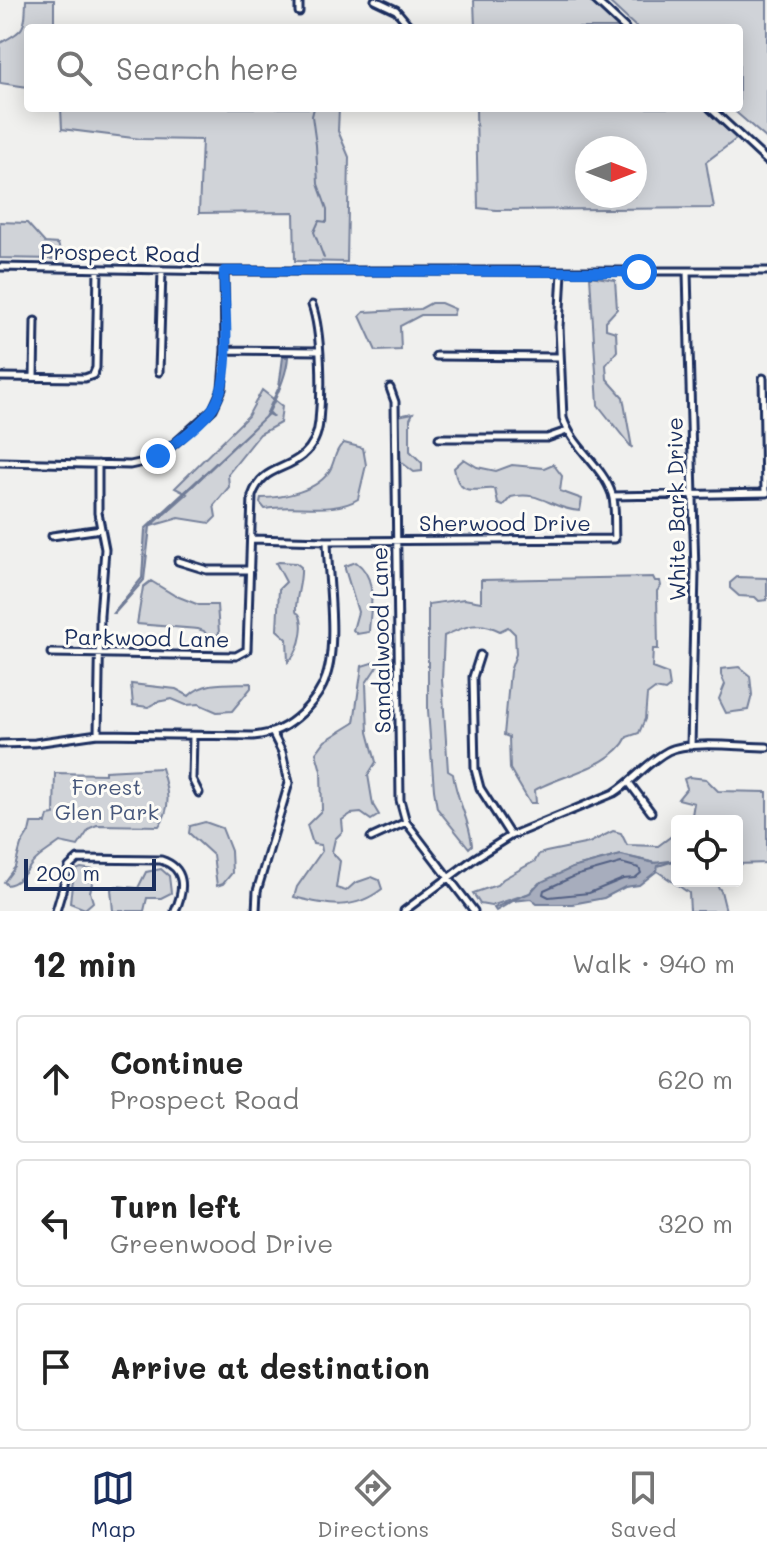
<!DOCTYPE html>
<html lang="en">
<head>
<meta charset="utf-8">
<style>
  body { margin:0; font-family:Mali,sans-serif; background:#f6f6f6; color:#222 }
  .controls { position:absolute; right:24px; bottom:24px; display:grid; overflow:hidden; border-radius:8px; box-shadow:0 4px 20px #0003 }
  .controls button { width:72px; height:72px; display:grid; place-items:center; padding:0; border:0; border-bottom:2px solid #e0e0e0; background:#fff; color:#222; font:40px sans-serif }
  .compass { position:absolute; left:575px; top:136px; width:72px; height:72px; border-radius:50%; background:#fff; box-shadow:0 4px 20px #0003; rotate:90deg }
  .scale { position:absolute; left:24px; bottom:20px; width:132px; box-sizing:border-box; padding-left:8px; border:4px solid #1b2f5e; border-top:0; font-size:22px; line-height:28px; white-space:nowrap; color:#1b2f5e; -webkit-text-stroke:6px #fdfcf7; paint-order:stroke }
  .stop { position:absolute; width:24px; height:24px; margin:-18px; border:6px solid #1a73e8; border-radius:50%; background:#fff }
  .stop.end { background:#1a73e8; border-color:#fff; box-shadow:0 2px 8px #0008 }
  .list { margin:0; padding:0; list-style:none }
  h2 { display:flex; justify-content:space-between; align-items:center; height:104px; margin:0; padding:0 32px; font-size:34px }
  h2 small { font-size:26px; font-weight:400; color:#767676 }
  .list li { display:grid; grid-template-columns:52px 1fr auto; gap:24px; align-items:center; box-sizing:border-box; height:128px; margin:0 16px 16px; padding:0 16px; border:2px solid #e0e0e0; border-radius:8px }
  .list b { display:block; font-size:30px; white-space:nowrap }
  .list p { margin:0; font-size:26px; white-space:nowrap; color:#767676 }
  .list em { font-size:26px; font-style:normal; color:#767676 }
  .icon { flex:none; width:44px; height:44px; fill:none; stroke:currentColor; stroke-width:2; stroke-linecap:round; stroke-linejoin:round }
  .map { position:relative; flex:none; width:767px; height:911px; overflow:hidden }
  .search { position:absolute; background:#fff; box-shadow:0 4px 20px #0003; left:24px; right:24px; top:24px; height:88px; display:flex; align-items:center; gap:20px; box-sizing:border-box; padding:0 28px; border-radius:8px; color:#767676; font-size:30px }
  .sheet { height:536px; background:#fff }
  nav { display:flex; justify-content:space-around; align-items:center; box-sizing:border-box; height:112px; border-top:2px solid #e0e0e0; background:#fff; font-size:22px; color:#767676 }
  nav a { display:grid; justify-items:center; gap:4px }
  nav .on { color:#1b2f5e }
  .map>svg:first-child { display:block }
  .green { fill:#d0d3d8; stroke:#76819b; stroke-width:2; fill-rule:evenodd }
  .water { fill:#a7adbd; stroke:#6f7b97; stroke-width:2 }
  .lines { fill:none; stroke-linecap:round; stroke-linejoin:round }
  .shore { stroke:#536184; stroke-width:2 }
  .stream { stroke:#6f7b97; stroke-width:2 }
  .minor-casing { stroke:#1b2f5e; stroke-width:11 }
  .minor { stroke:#fdfcf7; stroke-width:5 }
  .route { stroke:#1a73e8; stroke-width:10 }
  .labels { text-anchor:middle; stroke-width:6; stroke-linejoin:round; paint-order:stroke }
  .street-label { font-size:22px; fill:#1b2f5e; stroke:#fdfcf7 }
  .park-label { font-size:22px; fill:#48587c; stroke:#fdfcf7 }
</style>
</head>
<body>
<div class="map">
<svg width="767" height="911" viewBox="0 0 767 911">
  <rect width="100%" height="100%" fill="#f0f0ee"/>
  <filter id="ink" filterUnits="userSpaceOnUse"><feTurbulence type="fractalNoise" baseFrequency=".0125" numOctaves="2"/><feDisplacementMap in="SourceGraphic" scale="16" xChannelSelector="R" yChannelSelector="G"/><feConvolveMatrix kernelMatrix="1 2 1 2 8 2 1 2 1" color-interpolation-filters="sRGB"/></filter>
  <g filter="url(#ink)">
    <path class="green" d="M26 0H54V21L56 28H28V87L0 83V43C26 30 25 28 26 0Z
      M474 0H592L622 28H475Z
      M607 0H767V139L731 108H739V28H637Z
      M61 108H339L338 131 349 157 347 262 295 261 294 212 199 213 202 140 141 139 62 129Z
      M476 108H708L739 137 706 162 714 208 496 210 478 208ZM587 148H635V196H587Z
      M0 222 27 223 45 243 58 244 62 256 57 259 0 258Z
      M590 276 615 280 617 309 606 321V329L616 332 617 351 606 365 607 379 623 397 632 448 598 405Z
      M431 303H441L455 309 453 315H421L400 326 401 350 376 351 360 316 364 312 420 309Z
      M262 390 282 406 280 423 260 434 228 474 229 487 214 505 216 517 210 523 179 518 151 526 187 494 175 488 248 416Z
      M413 413 410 419V451L422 463V471L414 472 401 462 398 443V416Z
      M344 443 363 448 366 465 358 499C333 515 294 503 265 509L260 503 261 498C283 498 318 491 330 470 335 461 335 449 344 443Z
      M464 459 477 467 496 471 512 465 544 468 553 464 562 476 560 491 582 499 580 511C550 509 541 490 511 497L503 506 498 504 495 489C476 487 459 500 454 468Z
      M279 562 296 563 301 567C302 581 297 593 296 607 296 619 298 607 301 619 304 632 298 654 288 662L287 639 277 630 279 589 286 582 276 563Z
      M356 562C379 579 370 608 369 632L357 634 353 630 358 612 345 569V566Z
      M653 577 655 581H660L661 586 657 591 658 649H653L652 668 668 674 670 687 665 691 655 689 647 695 645 719 639 733 627 737C614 766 561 775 535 790L536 803H530L510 769 509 737 504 735 510 671 516 654 515 634 508 627 500 631C479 620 465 626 444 636L442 680 448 771 453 774C456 799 470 820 472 845L469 848 437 808 434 790 428 710V604L464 599 481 602V580Z
      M737 577 767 578V600L759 601 755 597 739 596 730 588V583Z
      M151 581 174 595 199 605H217L219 633 211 642 204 631 198 629 137 624 143 587Z
      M378 661 380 662 366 683 368 732 376 762 368 775 373 805 379 815 371 820 361 813 351 814 342 820 343 831 335 839 332 852 340 861 336 888 346 891 355 883 372 877 379 880 382 889C354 911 328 906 294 897L297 887 322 851 321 845 313 844 307 825 322 810 321 771 316 753 325 741 354 723 362 666Z
      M739 667 750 676 752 695 748 710 726 713 719 699 725 684 721 675V669Z
      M251 683V688L232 711 217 712 199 704 186 705 172 699 157 702 148 707 133 705 131 684 176 689 189 696C204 680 231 684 251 683Z
      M161 768C168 790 172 808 159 826L97 825 90 828 78 846 60 842C51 849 38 856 32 864 25 873 18 884 7 885L4 882 15 867 21 845 29 832 31 823H46L48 816 54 815 55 773 105 774V771Z
      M689 777 706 779 718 791 767 792V863L737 864V821H691L694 803 678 799 687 788 684 779Z
      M205 822 222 828 231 851 232 873 223 884 217 886 213 855 189 833 190 826Z
      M613 831 621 833 627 845 658 846 677 832V881H714L721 891 726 911H690L689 893 657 871V863L621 855 572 868 533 888 530 893 491 906 480 904 473 893 497 885 503 879 535 861 539 854 546 852 589 843Z
      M81 868 95 870 90 892 93 902 85 909 70 903C71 890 72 882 76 870Z
      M161 869 169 876 171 893 161 898H147L144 911H113L111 889 116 886 138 888 146 872Z"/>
    <path class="water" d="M283 357H288C287 375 277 396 269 412L274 417 268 414 150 527 144 580 115 613H113L142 578 145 529 265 417 279 387Z
      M621 855 654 863 677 860 658 866 657 871 639 885 625 887 604 898 572 904H537L531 899 513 901 496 911 494 908 530 893 539 883 572 868Z"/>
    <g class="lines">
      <path class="shore" d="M621 863 639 868 641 873 635 878 623 879 589 893 549 897 543 894 544 890 575 876Z"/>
      <path class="stream" d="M314 108 312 116 316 145 318 184 327 209V222L319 221 314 232 324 258"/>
      <g class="minor-casing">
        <path id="minor" d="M375 0 396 10 411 28
          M595 0 625 28
          M299 12V0
          M710 108 767 161
          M0 267 224 271H767
          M687 272 695 572 691 746
          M225 350 319 351
          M436 356 560 357
          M159 372 162 271
          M0 377 85 378 93 375 96 368 98 270
          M34 377 35 321
          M763 378 765 493
          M390 388 395 402 400 800 406 822 474 911
          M439 438H547L567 431
          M0 462 130 465 153 460 174 444 213 409 222 389 225 350 224 271
          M98 464V513L105 549 100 615 98 734
          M613 496 767 493
          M52 536 101 529
          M251 539 327 541 615 539C614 525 616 507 612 494 602 465 572 447 563 418L559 327 562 272
          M178 561 207 570H250
          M51 653 236 656 247 650 252 496C262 467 283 472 303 455 312 447 318 435 319 422 322 392 322 333 312 305
          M480 655 473 677 475 769 480 788 510 835
          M193 736 192 779 199 793
          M0 744 35 743 98 734 253 736C274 734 287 727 302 713 312 703 322 691 326 677 338 643 328 579 327 541
          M630 784 651 812
          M371 838 406 822
          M56 911 69 867 78 859 161 860C186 868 185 889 175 911
          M256 911 257 891 289 783 282 752 273 734
          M404 911 475 858 510 836 614 793C634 781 647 762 668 751 689 740 742 747 767 747"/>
      </g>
      <use href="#minor" class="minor"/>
    </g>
  </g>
  <g class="lines" filter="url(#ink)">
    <path class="route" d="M158 456C174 444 204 423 214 406 234 374 224 309 224 271L639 272"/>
  </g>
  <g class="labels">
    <g class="street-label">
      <text transform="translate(120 253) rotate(1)" y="8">Prospect Road</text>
      <text transform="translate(676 509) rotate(-91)" y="8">White Bark Drive</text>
      <text x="505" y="531">Sherwood Drive</text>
      <text transform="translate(147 638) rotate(1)" y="8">Parkwood Lane</text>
      <text transform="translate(381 640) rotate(-91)" y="8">Sandalwood Lane</text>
    </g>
    <g class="park-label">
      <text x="107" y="795">Forest<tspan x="107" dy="25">Glen Park</tspan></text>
    </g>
  </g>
</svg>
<div class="controls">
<button><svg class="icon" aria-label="locate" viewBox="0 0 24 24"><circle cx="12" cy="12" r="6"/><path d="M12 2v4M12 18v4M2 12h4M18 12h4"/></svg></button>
</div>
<svg class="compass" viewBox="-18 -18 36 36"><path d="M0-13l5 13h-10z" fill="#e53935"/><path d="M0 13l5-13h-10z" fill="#767676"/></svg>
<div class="scale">200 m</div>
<div class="stop" style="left:639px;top:272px"></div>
<div class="stop end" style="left:158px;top:456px"></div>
<div class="search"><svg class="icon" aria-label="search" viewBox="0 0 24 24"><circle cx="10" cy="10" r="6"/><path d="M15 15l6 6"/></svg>Search here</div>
</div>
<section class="sheet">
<h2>12 min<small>Walk · 940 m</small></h2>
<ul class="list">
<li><svg class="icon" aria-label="ahead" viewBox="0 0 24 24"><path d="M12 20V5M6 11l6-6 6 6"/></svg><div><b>Continue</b><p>Prospect Road</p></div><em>620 m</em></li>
<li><svg class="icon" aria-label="left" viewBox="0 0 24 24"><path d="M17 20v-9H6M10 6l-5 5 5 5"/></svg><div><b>Turn left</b><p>Greenwood Drive</p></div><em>320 m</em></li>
<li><svg class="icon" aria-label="arrive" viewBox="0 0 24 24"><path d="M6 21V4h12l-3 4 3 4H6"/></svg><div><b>Arrive at destination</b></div></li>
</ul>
</section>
<nav>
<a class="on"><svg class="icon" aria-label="map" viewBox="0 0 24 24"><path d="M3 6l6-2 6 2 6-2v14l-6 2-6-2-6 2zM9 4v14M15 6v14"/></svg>Map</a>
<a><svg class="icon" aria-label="directions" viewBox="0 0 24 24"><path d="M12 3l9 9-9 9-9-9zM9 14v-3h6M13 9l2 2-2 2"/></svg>Directions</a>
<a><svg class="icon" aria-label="saved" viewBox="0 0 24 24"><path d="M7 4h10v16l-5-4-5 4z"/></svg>Saved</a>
</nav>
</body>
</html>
